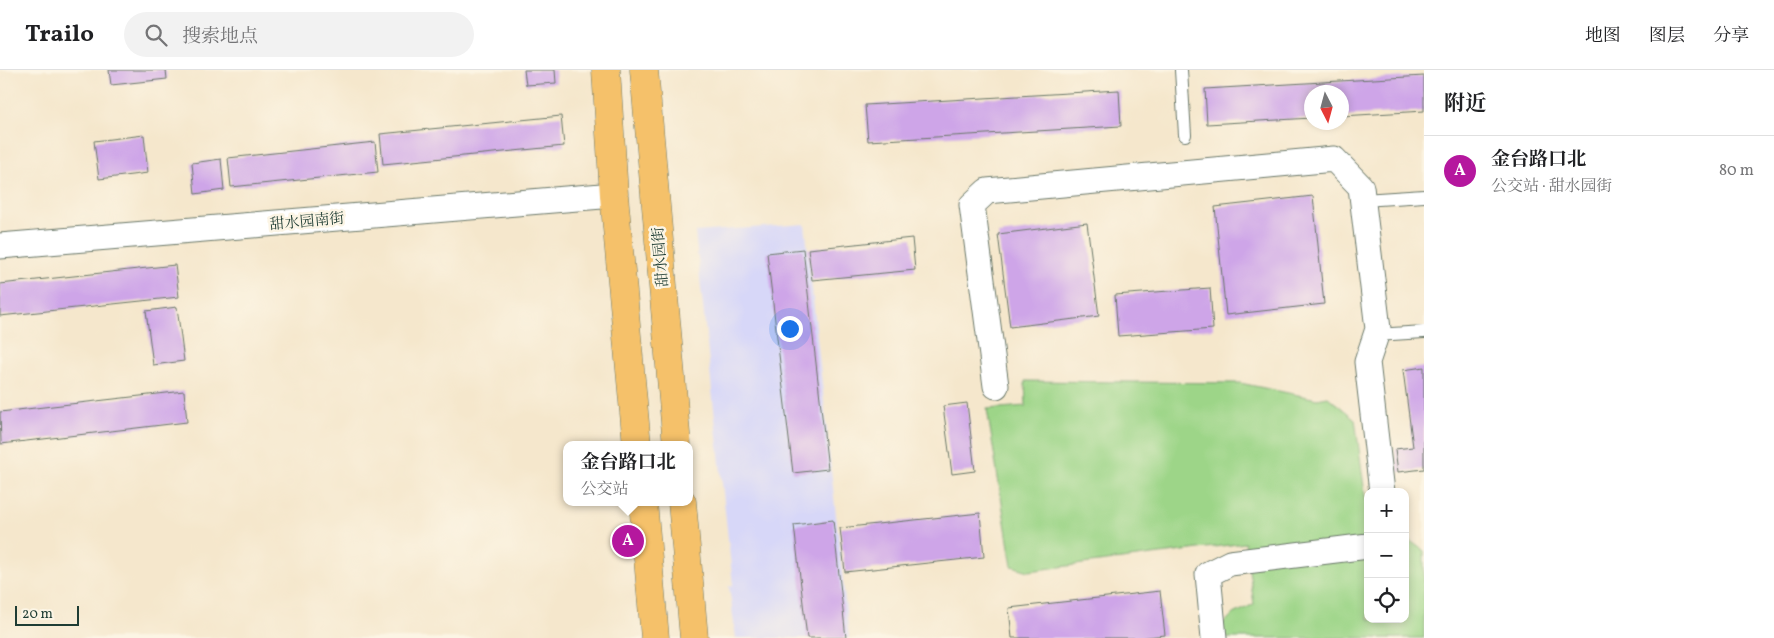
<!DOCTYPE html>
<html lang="zh">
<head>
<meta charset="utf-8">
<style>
  body { margin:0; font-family:Vollkorn,"Noto Serif SC",serif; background:#f2f2f2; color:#202124 }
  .controls { position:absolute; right:15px; bottom:15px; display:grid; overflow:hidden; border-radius:10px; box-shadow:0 2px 8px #0003 }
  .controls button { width:45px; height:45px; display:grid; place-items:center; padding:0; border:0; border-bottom:1px solid #e0e0e0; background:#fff; color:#202124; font:25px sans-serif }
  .compass { position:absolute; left:1304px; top:15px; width:45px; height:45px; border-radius:50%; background:#fff; box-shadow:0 2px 8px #0003; rotate:174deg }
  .scale { position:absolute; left:15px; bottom:12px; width:64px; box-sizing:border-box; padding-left:5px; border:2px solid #1f3d34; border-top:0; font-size:14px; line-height:18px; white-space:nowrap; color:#1f3d34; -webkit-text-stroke:4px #fcf5e5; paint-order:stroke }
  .you { position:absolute; left:789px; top:258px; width:18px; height:18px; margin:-12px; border:4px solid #fff; border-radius:50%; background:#1a73e8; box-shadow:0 0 0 8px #1a73e833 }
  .badge { display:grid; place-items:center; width:32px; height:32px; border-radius:50%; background:#b5179e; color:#fff; font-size:16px; font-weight:700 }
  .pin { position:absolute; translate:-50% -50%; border:2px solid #fff; box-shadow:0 1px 5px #0006 }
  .popup { position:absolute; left:563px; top:371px; width:130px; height:65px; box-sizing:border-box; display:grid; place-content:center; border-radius:10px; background:#fff; filter:drop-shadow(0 1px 4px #0005); font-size:16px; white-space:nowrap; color:#757577 }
  .popup b { font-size:19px; color:#202124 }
  .popup::after { content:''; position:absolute; left:50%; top:100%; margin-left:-10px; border:10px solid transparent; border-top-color:#fff }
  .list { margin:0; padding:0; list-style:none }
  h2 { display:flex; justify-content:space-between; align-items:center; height:65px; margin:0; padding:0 20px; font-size:21px }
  h2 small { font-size:16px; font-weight:400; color:#757577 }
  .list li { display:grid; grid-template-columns:32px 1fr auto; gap:15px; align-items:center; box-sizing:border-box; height:70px; padding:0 20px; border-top:1px solid #e0e0e0 }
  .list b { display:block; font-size:19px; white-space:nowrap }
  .list p { margin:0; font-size:16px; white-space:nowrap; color:#757577 }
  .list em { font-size:16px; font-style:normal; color:#757577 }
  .icon { flex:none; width:28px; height:28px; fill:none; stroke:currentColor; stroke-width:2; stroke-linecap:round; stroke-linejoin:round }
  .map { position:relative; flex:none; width:1424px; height:568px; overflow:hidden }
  header { display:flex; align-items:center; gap:30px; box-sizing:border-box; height:70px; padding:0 25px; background:#fff; border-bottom:1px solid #e0e0e0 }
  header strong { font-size:24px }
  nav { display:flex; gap:28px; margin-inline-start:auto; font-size:18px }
  .search { width:350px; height:45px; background:#f2f2f2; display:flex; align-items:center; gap:12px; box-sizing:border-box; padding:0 18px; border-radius:28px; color:#757577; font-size:19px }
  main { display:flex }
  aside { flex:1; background:#fff }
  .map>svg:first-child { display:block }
  .built { fill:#d7d7f8 }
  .green { fill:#9dd588; stroke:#5e895e }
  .building { fill:#cea5e8 }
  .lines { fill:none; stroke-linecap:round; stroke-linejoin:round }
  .service-casing { stroke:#6a7869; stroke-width:14 }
  .minor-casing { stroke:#6a7869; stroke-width:27 }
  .primary-casing { stroke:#6a7869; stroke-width:29 }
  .service { stroke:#fff; stroke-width:12 }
  .minor { stroke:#fff; stroke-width:25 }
  .primary { stroke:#f5c16b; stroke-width:28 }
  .labels { text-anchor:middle; stroke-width:5; stroke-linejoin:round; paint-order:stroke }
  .street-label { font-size:15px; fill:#1f3d34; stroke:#fcf5e5 }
</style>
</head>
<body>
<header>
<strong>Trailo</strong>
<div class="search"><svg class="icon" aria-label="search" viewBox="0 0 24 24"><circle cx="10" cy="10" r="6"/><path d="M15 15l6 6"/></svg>搜索地点</div>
<nav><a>地图</a><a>图层</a><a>分享</a></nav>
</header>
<main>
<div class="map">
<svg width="1424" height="568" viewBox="0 0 1424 568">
  <rect width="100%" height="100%" fill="#fcf5e5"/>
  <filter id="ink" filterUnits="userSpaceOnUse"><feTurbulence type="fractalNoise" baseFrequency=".02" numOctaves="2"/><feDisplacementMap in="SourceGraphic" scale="10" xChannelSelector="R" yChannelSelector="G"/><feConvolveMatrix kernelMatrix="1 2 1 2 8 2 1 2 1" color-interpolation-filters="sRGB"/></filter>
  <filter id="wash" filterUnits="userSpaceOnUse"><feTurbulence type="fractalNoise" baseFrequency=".0096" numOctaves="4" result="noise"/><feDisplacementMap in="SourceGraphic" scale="20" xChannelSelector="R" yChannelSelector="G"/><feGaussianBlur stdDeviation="1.12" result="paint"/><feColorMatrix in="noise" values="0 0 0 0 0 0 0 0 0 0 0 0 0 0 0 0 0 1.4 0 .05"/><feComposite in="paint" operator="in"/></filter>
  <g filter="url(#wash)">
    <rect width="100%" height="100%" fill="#f5e7cc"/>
    <path class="built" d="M805 154 849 568H736L729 516 733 515 695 162Z"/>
    <path class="green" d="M1025 311 1240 313 1317 329 1328 327 1355 349 1368 447V549H1405V467L1424 481V568H1209L1232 545 1254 534 1245 473 1029 501 1012 496 987 339 1026 336Z"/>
    <g id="blocks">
      <path class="building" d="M109 0H166L167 9 111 15Z
        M524 0H555L556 13 526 15Z
        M1424 6V41L1342 46V22H1312V48L1207 54 1205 19Z
        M1119 20 1121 56 868 71 865 35Z
        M561 46 564 76 383 94 380 64Z
        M144 65 148 103 99 109 94 71Z
        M375 72 378 102 231 117 228 88Z
        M221 89 224 120 195 124 192 93Z
        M1313 126 1324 234 1226 245 1215 137Z
        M1087 153 1099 246 1010 257 998 164Z
        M912 168 915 200 812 210 808 179Z
        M803 179 828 399 793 403 767 183Z
        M175 195 179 227 0 246V214Z
        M1210 218 1213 259 1118 266 1115 225Z
        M177 237 184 291 153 295 146 241Z
        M1424 297V399L1398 402 1395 379 1413 377 1403 300Z
        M184 321 187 352 1 374 0 342Z
        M967 333 975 401 952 404 943 336Z
        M980 443 984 487 845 502 840 458Z
        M833 450 846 568H807L794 455Z
        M1160 521 1165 565 1139 568H1012L1009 538Z"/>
    </g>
  </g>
  <g filter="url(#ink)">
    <use href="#blocks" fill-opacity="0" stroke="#6a7869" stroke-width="1"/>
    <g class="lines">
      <g class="service-casing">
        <path id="service" d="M1181 0 1185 65
          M1363 130 1424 126
          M1376 265 1424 262"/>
      </g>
      <g class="minor-casing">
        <path id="minor" d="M0 176 614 125
          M996 316 972 135 987 121 1334 89 1361 117 1378 259 1367 292 1382 422
          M1214 568 1208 504 1230 493 1368 476"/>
      </g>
      <g class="primary-casing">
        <path id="primary" d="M606 0 614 125 637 375
          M644 0 677 375
          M643 432 655 568
          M682 432 694 568"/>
      </g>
      <use href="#service" class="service"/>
      <use href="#minor" class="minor"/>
      <use href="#primary" class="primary"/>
    </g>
  </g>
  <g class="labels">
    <g class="street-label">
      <text transform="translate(307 151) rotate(-5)" y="5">甜水园南街</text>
      <text transform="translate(660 187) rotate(-95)" y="5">甜水园街</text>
    </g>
  </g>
</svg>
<div class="controls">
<button>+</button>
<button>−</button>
<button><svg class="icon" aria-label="locate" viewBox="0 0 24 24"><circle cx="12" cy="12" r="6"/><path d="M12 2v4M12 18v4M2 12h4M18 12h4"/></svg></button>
</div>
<svg class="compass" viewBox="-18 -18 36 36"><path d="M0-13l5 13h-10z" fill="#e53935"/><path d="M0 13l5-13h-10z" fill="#757577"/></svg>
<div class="scale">20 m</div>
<div class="you"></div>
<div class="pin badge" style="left:628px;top:471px">A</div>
<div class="popup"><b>金台路口北</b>公交站</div>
</div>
<aside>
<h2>附近<small></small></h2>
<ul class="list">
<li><span class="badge">A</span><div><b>金台路口北</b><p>公交站 · 甜水园街</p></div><em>80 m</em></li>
</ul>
</aside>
</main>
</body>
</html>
